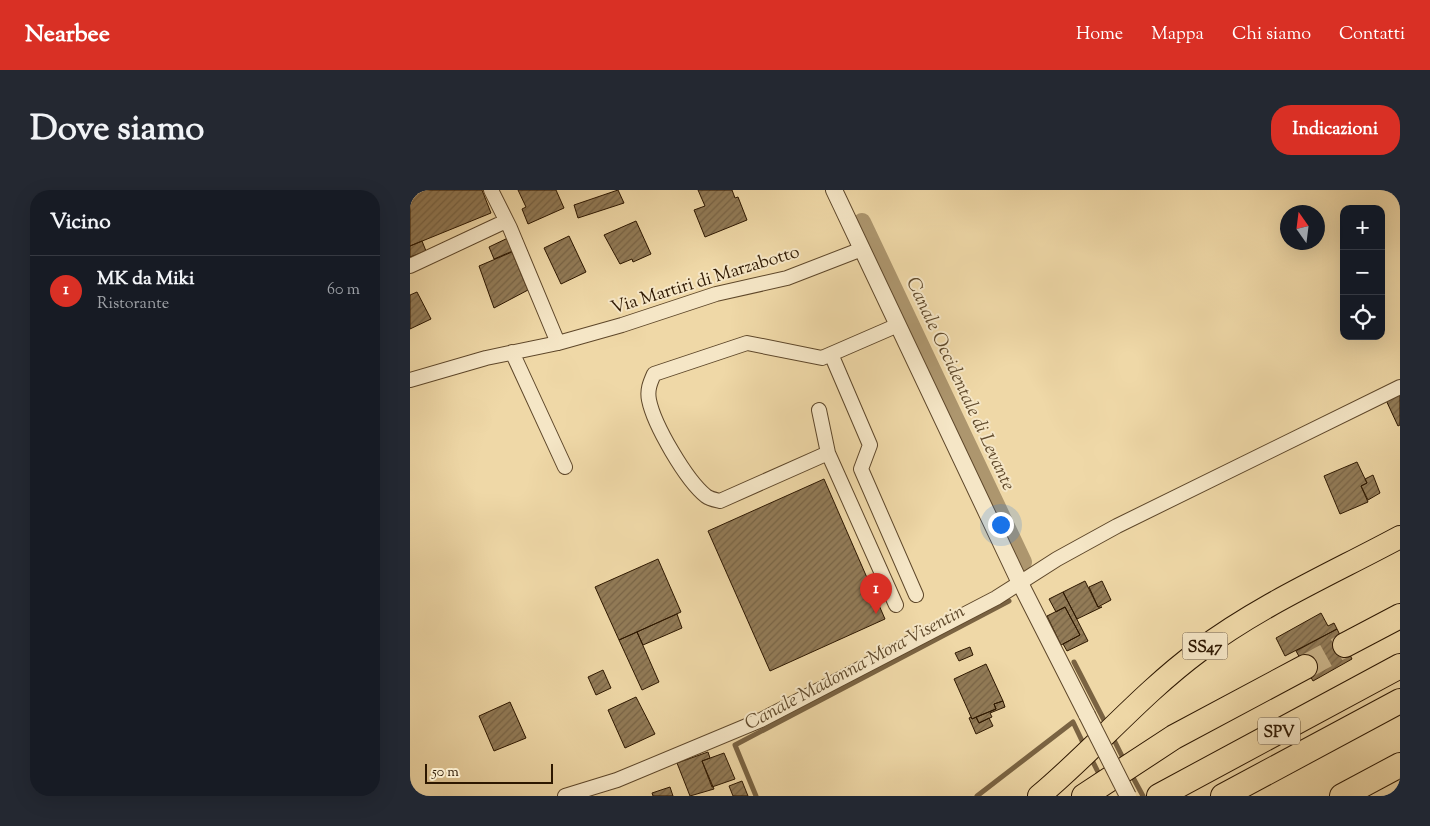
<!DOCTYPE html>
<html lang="it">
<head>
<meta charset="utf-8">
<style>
  body { margin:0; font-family:"Sorts Mill Goudy",serif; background:#242831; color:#f1f3f6 }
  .controls { position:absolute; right:15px; top:15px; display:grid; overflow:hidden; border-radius:10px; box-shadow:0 5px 20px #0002 }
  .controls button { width:45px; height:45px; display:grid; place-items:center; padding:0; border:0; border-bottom:1px solid #363941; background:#171b24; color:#f1f3f6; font:25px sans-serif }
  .compass { position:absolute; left:870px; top:15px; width:45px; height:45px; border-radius:50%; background:#171b24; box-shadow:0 5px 20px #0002; rotate:346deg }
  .scale { position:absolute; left:15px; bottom:12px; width:128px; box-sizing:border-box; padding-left:5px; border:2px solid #2d1700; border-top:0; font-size:14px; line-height:18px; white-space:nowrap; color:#2d1700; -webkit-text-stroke:4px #f5e6c6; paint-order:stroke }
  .you { position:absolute; left:590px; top:334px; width:18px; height:18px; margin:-12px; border:4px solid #fff; border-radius:50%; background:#1a73e8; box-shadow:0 0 0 8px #1a73e833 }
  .badge { display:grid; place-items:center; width:32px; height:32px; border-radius:50%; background:#d93025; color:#fff; font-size:16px; font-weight:700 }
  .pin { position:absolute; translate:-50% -41px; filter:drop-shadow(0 1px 2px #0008) }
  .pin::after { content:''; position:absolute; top:26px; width:18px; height:15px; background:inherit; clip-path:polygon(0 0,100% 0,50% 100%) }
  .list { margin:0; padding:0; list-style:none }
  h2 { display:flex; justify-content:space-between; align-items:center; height:65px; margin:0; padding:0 20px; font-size:21px }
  h2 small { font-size:16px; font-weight:400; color:#9ea1a6 }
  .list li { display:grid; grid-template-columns:32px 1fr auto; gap:15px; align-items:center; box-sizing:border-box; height:70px; padding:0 20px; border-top:1px solid #363941 }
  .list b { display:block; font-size:19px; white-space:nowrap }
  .list p { margin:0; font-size:16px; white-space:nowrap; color:#9ea1a6 }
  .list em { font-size:16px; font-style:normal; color:#9ea1a6 }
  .icon { flex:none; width:28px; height:28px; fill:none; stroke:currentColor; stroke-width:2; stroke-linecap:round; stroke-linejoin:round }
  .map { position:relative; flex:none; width:990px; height:606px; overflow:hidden; border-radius:20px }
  header { display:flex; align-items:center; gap:30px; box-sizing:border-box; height:70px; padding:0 25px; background:#d93025; color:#fff }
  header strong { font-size:24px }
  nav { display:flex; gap:28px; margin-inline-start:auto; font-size:18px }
  .intro { display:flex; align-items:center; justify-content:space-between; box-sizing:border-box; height:120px; padding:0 30px }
  h1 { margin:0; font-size:35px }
  .button { padding:12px 22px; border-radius:20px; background:#d93025; color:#fff; font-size:18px; font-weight:700 }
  main { display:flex; gap:30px; padding:0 30px }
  aside { flex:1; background:#171b24; border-radius:20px; box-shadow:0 5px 20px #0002 }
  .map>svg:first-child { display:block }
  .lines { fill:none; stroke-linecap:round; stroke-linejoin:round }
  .stream { stroke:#7a6342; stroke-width:5 }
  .canal { stroke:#ad966e; stroke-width:18 }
  .building { fill:url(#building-hatch); stroke:#2d1700 }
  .motorway-tunnel { stroke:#c8b186; stroke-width:24; stroke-dasharray:24 12; stroke-linecap:butt }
  .minor-casing { stroke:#5e472a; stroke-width:16 }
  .tertiary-casing { stroke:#5e472a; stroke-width:18 }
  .trunk-casing { stroke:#2d1700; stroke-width:24 }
  .motorway-casing { stroke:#2d1700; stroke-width:26 }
  .minor { stroke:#f5e6c6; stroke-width:14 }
  .tertiary { stroke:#f5e6c6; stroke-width:16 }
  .trunk { stroke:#efd8a7; stroke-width:22 }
  .motorway { stroke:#efd8a7; stroke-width:24 }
  .tertiary-bridge-casing { stroke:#5e472a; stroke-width:18; stroke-linecap:butt }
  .tertiary-bridge { stroke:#f5e6c6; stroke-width:16 }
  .labels { text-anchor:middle; stroke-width:4; stroke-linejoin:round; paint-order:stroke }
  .shield { fill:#f5e6c6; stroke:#69553b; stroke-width:1 }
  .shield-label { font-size:16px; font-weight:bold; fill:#2d1700 }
  .street-label { font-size:18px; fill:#2d1700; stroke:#f5e6c6 }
  .water-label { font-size:19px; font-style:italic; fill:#604a2c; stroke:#f5e6c6 }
</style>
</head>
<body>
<header>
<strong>Nearbee</strong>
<nav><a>Home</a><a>Mappa</a><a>Chi siamo</a><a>Contatti</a></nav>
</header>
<div class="intro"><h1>Dove siamo</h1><a class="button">Indicazioni</a></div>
<main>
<aside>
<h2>Vicino<small></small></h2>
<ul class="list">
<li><span class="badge">1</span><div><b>MK da Miki</b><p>Ristorante</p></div><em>60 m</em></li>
</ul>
</aside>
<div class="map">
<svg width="990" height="606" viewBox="0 0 990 606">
  <defs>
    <pattern id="building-hatch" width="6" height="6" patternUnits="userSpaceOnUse" patternTransform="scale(1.25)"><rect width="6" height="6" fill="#927b57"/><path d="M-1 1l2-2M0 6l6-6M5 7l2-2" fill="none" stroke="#786446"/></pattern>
  </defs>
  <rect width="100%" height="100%" fill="#efd8a7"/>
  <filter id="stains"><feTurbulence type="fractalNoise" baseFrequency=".004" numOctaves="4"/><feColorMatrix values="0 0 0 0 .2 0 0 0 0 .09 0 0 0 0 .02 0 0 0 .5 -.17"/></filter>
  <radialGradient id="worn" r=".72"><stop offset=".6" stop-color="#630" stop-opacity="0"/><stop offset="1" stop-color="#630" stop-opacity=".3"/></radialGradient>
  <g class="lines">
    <path class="stream" d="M664 472 696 534
      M702 546 715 572
      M680 566 691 588
      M720 582 733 606
      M346 606 325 555 599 411
      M567 606 663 532 675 557"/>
    <path class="canal" d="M452 32 613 372"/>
  </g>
  <path class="building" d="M0 0H72L81 23 0 56Z
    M108 0H146L154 18 118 34 112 19 116 17Z
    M208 0 214 13 168 28 164 15Z
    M288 0H322L325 8 328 7 337 30 295 47 284 20 295 16Z
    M226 31 241 64 223 72 222 69 210 74 194 45Z
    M159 46 176 82 151 94 134 58Z
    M100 47 105 60 84 69 79 57Z
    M12 51 16 61 0 67V56Z
    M102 62 118 100 84 118 69 76Z
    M7 102 21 129 0 139V105Z
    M990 201V235L988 236 975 208Z
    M947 272 957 293 951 296 958 312 930 324 914 286Z
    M963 285 970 303 958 310 951 296 957 293 955 289Z
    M414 289 475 429 360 481 298 341Z
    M248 369 271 422 209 450 185 397Z
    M675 391 688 417H692L667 429 653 402Z
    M692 391 701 410 688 417 679 397Z
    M653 402 678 451 657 461 653 454 670 445 655 417 646 422 639 409Z
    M655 417 670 445 651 455 637 426Z
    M911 423 918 436 924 433 927 439 875 466 866 448Z
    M267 424 272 438 233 455 227 442Z
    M927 439 942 469 903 491 886 461Z
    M227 442 249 492 232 500 209 450Z
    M560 457 563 465 549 471 545 463Z
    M576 474 593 511 584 514 586 519 562 529 544 489Z
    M193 480 201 498 186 505 178 487Z
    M226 507 245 544 215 558 198 520Z
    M593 511 595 517 580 523 582 527 569 533 566 527 586 519 584 514Z
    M100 512 116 548 84 561 69 526Z
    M561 527 562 529 566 527 569 533 579 528 583 536 566 544 559 528Z
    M298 562 300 568 292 571 304 599 280 606 267 573Z
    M314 563 325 589 302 597 292 571Z
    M332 591 338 606H323L319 596Z
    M260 597 263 606H243L242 603Z"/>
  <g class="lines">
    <path class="motorway-tunnel" d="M895 477 935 455"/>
    <g class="minor-casing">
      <path id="minor" d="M81 0 100 38 148 153
        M0 76 96 31
        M102 162 155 277
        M421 164 460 255 451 279 506 405
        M0 190 76 168 148 153 212 135 306 104 377 88 452 59
        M409 220 418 263 310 311C306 310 300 309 296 306 276 290 244 235 239 210 237 200 240 193 244 184L337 153 412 168 488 135
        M418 263 486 415
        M155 606 207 590 351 530 586 408 647 369 707 336 990 197"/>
    </g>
    <g class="tertiary-casing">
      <path id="tertiary" d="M424 0 610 393 677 525"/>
    </g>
    <g class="trunk-casing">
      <path id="trunk" d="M629 606C684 560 731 504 789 461 850 415 923 383 990 347"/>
    </g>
    <g class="motorway-casing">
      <path id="motorway" d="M935 455 990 426
        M674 606 764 547 895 477
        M749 606 990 476
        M813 606 990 511
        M932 606 990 575"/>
    </g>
    <use href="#minor" class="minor"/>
    <use href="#tertiary" class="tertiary"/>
    <use href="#trunk" class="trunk"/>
    <use href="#motorway" class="motorway"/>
    <g class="tertiary-bridge-casing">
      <path id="tertiary-bridge" d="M677 525 718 606"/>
    </g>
    <use href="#tertiary-bridge" class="tertiary-bridge"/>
  </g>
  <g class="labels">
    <g class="shield">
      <rect x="772.5" y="442.5" width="45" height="27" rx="4"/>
      <rect x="848" y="527.5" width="42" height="27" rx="4"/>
    </g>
    <g class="shield-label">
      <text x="795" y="462">SS47</text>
      <text x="869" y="547">SPV</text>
    </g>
    <g class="street-label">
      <text transform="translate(295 89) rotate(-17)" y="6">Via Martiri di Marzabotto</text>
    </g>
    <g class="water-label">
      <text transform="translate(552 193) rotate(65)" y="7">Canale Occidentale di Levante</text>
      <text transform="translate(444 476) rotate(-28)" y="7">Canale Madonna Mora Visentin</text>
    </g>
  </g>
  <rect width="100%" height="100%" filter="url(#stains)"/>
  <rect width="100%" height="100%" fill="url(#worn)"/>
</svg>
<div class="controls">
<button>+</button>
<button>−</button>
<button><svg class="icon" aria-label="locate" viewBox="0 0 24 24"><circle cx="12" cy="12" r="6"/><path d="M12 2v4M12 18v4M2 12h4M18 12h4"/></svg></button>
</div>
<svg class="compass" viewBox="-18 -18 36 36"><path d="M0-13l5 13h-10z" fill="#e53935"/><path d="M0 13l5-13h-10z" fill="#9ea1a6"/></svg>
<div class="scale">50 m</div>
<div class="you"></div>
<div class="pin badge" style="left:466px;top:424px">1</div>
</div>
</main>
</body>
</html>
